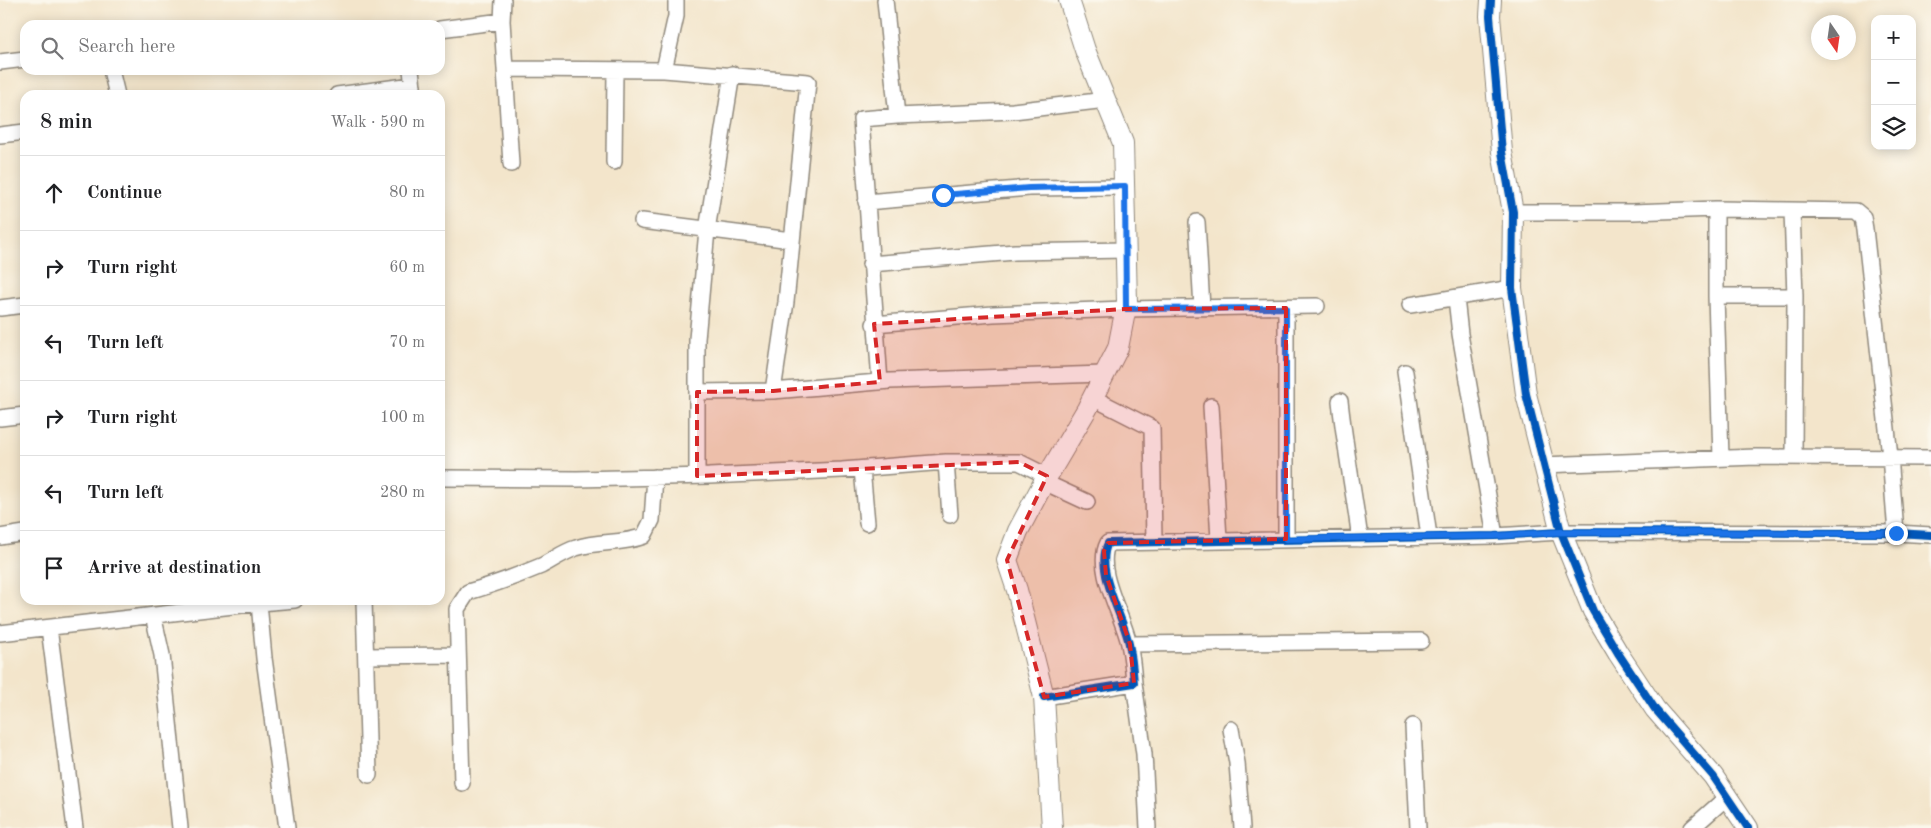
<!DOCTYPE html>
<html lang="en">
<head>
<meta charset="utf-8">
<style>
  body { margin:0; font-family:"Old Standard TT",serif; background:#f2f2f2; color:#202124 }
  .controls { position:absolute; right:15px; top:15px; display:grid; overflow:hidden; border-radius:10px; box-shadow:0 2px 12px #0003 }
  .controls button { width:45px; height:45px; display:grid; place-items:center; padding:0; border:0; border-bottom:1px solid #e0e0e0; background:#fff; color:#202124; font:25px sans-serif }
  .compass { position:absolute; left:1811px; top:15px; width:45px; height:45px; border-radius:50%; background:#fff; box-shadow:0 2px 12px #0003; rotate:167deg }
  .stop { position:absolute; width:15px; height:15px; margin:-11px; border:4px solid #1a73e8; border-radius:50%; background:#fff }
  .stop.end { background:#1a73e8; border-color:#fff; box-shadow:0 1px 5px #0008 }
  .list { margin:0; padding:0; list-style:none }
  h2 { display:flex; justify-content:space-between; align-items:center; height:65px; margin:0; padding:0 20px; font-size:21px }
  h2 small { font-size:16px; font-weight:400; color:#757577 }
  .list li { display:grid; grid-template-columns:32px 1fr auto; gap:15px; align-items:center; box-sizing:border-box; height:75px; padding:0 20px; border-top:1px solid #e0e0e0 }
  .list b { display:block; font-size:19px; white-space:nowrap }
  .list em { font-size:16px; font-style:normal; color:#757577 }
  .icon { flex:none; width:28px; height:28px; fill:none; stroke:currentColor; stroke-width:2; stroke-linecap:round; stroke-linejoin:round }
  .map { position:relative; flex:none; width:1931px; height:828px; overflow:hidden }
  .search { position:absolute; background:#fff; box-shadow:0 2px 12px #0003; left:20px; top:20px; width:425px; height:55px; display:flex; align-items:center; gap:12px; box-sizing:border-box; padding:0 18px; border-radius:15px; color:#757577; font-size:19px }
  .panel { position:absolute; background:#fff; box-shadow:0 2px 12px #0003; left:20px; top:90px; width:425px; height:515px; border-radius:15px }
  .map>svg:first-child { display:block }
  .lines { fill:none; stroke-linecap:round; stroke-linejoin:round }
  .minor-casing { stroke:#8f887b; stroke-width:18 }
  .tertiary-casing { stroke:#8f887b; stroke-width:22 }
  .minor { stroke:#fff; stroke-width:15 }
  .tertiary { stroke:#fff; stroke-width:20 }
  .cycleway-casing { stroke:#fbf7ec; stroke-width:11 }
  .cycleway { stroke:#0057b8; stroke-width:8 }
  .route { stroke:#1a73e8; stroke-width:6 }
  .marked { fill:#d62828; fill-opacity:0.2; stroke:#d62828; stroke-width:4; stroke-dasharray:10 6; stroke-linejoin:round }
</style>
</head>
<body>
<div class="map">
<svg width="1931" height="828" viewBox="0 0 1931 828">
  <rect width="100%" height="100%" fill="#fbf7ec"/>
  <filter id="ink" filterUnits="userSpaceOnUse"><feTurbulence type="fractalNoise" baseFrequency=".02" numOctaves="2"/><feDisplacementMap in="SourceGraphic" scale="10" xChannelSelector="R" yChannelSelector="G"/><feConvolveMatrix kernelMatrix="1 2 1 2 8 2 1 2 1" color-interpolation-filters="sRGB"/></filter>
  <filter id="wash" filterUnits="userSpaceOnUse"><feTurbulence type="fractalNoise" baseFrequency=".0096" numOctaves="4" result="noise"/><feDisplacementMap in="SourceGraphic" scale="20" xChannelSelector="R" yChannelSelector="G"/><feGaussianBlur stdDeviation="1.12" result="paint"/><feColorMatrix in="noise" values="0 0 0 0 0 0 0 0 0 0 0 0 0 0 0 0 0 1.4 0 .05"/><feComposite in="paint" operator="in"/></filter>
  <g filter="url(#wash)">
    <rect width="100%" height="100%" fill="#f3e5cb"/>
  </g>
  <g filter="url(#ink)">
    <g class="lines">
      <g class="minor-casing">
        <path id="minor" d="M885 0 897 116 1013 111 1106 100
          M502 21 503 0
          M440 29 502 21 505 69 664 70 676 16V0
          M0 62 25 59
          M505 69 511 164
          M111 70 117 95
          M411 70 414 95
          M664 70 808 82 786 302 773 391
          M337 95 413 85
          M0 135 25 132
          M614 162 615 70
          M866 202 1029 188 1125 187
          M1716 209V296
          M1792 211 1795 296
          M1513 212H1632L1716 209 1856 211 1863 217 1865 229 1890 456 1896 533
          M642 221 791 240
          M1197 222 1202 308
          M870 264 1015 252 1126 250
          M1456 298 1460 334 1495 536
          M1410 305 1512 288
          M0 308 25 305
          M1286 308V539
          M874 324 993 314 1125 309 1317 306
          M1405 372 1429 536
          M880 382 861 119 897 116
          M697 392 773 391 890 381 1104 374
          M1093 398 1152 428 1154 541
          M1340 401C1345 448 1354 493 1360 539
          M1211 406 1219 539
          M0 418 25 415
          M1721 458 1716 296H1795L1794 457
          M946 462 950 515
          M1542 465 1756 457 1931 458
          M862 469 867 523
          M697 476V339L707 230 732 74
          M440 478 577 479 709 476 842 470 946 462H1019L1047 476
          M1044 482 1087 502
          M0 537 25 533
          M364 600 369 775
          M259 603 295 600
          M153 615 162 655 180 828
          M49 628 75 828
          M0 633 259 603 264 658 287 828
          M1130 644 1421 641
          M366 656 457 655
          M1134 683 1144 754 1148 828
          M1044 697 1134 683C1133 670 1132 657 1129 644 1123 615 1094 570 1108 543L1495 536 1561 532 1896 533 1931 535
          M1413 726 1418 828
          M1231 729 1237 763 1242 828
          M462 783 457 609 468 592C493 585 517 576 541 566 553 560 563 552 576 548 600 540 620 545 644 536L652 520 655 477
          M1692 828 1727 797"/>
      </g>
      <g class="tertiary-casing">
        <path id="tertiary" d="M1491 0 1490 16 1502 152 1513 212 1512 288 1526 394 1561 532 1593 611 1618 653 1655 709 1713 776 1748 828
          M1052 828 1044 697 1017 590 1007 560 1018 531 1044 482 1087 409 1118 348 1127 302 1123 143 1085 50 1069 0"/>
      </g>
      <use href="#minor" class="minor"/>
      <use href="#tertiary" class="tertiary"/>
      <g class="cycleway-casing">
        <path id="cycleway" d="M1491 0 1490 16 1502 152 1513 212 1512 288 1526 394 1561 532 1593 611 1618 653 1655 709 1713 776 1748 828
          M1044 697 1134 683C1133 670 1132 657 1129 644 1123 615 1094 570 1108 543L1495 536 1561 532 1896 533 1931 535"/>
      </g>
      <use href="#cycleway" class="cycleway"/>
    </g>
  </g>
  <g class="lines" filter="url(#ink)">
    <path class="route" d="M943 195 1029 188 1125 186 1126 309 1286 308V539L1495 536 1561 532 1896 533"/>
  </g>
  <path class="marked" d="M1286 308V539L1108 543 1104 551 1106 575 1130 644 1134 683 1044 697 1007 560 1047 476 1019 462 697 476V392L773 391 880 382 874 324 1125 309Z"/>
</svg>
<div class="controls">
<button>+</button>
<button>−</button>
<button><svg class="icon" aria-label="layers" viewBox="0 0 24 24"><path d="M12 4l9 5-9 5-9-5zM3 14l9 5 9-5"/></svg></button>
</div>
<svg class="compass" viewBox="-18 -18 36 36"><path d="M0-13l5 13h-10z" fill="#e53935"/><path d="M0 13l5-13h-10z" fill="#757577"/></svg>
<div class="stop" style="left:943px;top:195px"></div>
<div class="stop end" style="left:1896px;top:533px"></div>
<div class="search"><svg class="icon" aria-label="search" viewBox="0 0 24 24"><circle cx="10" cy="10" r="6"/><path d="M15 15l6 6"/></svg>Search here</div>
<section class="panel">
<h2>8 min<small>Walk · 590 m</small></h2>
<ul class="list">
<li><svg class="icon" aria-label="ahead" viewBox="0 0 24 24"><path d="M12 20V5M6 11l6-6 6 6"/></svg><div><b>Continue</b></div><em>80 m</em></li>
<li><svg class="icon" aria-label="right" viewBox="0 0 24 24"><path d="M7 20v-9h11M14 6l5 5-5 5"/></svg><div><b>Turn right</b></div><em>60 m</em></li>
<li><svg class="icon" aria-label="left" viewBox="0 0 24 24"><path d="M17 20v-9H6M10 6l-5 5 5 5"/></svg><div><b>Turn left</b></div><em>70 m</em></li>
<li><svg class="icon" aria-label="right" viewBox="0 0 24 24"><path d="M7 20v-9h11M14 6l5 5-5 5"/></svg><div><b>Turn right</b></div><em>100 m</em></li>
<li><svg class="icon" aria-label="left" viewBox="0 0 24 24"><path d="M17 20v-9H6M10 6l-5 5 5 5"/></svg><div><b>Turn left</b></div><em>280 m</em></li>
<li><svg class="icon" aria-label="arrive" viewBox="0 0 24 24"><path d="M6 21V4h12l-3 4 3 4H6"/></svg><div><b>Arrive at destination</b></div></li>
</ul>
</section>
</div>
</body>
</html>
